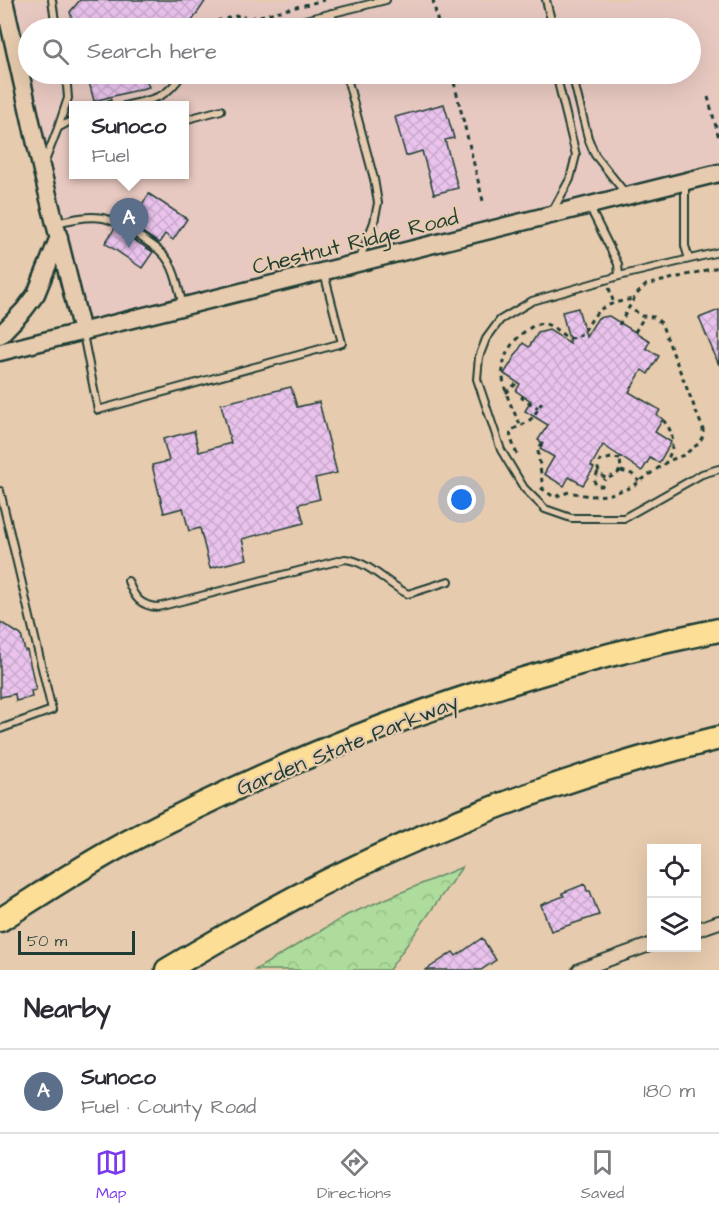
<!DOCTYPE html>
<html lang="en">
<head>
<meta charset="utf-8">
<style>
  body { margin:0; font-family:"Architects Daughter",sans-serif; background:#f7f7f7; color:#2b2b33 }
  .controls { position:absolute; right:18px; bottom:18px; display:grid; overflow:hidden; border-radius:0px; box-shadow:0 6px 24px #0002 }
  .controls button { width:54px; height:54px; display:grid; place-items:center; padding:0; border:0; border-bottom:2px solid #e1e1e2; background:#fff; color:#2b2b33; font:30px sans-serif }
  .scale { position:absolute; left:18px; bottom:15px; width:117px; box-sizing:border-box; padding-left:6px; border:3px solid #1f3d34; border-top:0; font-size:16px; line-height:21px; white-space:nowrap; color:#1f3d34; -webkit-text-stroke:4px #e7cbae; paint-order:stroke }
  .you { position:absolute; left:462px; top:500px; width:21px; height:21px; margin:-15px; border:4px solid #fff; border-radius:50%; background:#1a73e8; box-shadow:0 0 0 9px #1a73e833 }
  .badge { display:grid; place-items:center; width:39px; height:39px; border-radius:50%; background:#7c3aed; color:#fff; font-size:20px; font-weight:700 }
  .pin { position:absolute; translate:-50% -50px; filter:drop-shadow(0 2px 3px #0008) }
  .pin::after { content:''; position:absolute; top:32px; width:21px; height:18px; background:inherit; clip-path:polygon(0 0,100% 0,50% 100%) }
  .popup { position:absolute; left:69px; top:101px; width:120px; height:78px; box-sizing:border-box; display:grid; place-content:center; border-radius:0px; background:#fff; filter:drop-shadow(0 2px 4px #0005); font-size:20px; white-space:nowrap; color:#7c7c81 }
  .popup b { font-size:22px; color:#2b2b33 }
  .popup::after { content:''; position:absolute; left:50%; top:100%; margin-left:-12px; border:12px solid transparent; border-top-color:#fff }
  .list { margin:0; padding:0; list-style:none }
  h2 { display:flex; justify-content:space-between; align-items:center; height:78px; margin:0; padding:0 24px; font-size:26px }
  h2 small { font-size:20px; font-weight:400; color:#7c7c81 }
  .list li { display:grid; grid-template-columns:39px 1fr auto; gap:18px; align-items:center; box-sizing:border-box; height:84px; padding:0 24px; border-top:2px solid #e1e1e2 }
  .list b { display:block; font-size:22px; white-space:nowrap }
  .list p { margin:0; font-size:20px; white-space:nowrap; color:#7c7c81 }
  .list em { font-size:20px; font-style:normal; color:#7c7c81 }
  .icon { flex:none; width:33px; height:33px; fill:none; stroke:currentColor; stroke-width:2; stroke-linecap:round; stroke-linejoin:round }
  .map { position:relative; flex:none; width:719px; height:970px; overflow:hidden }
  .search { position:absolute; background:#fff; box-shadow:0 6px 24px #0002; left:18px; right:18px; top:18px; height:66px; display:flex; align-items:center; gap:15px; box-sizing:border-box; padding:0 21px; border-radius:33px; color:#7c7c81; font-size:22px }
  .sheet { height:162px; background:#fff }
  nav { display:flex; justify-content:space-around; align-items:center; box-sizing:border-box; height:84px; border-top:2px solid #e1e1e2; background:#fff; font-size:16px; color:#7c7c81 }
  nav a { display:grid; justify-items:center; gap:3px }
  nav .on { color:#7c3aed }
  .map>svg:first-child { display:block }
  .built { fill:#e8c9c1; fill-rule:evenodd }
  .forest { fill:url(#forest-crowns); stroke:#668c68; stroke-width:1.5 }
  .building { fill:url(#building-cross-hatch); stroke:#1f3d34; stroke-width:1.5 }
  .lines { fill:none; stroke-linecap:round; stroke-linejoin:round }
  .lane-casing { stroke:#1f3d34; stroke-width:10 }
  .street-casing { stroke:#1f3d34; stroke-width:16 }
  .secondary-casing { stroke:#1f3d34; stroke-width:21 }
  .highway-casing { stroke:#1f3d34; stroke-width:27 }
  .path { stroke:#1f3d34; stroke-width:3; stroke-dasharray:4.5 4.5; stroke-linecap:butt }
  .lane { stroke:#e7cbae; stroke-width:6 }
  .street { stroke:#e7cbae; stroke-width:12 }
  .secondary { stroke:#e7cbae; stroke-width:16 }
  .highway { stroke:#fdde96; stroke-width:22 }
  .labels { text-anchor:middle; stroke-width:4.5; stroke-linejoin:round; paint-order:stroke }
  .street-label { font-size:22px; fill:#1f3d34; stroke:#e7cbae }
</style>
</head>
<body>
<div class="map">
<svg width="719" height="970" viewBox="0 0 719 970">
  <defs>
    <pattern id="forest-crowns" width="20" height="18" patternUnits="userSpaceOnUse" patternTransform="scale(1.5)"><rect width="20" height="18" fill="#addc9c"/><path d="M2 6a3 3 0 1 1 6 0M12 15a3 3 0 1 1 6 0" fill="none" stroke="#94be87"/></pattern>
    <pattern id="building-cross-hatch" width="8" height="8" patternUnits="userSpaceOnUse" patternTransform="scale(1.5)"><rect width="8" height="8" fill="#eac3ed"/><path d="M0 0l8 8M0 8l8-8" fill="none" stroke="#c8a8cc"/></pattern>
  </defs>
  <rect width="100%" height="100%" fill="#e7cbae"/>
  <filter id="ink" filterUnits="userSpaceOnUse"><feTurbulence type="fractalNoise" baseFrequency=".0167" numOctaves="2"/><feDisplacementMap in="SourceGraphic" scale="12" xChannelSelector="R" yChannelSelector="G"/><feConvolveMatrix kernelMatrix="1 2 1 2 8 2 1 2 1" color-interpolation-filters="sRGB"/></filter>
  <g filter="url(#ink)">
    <path class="built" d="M4 0H719V173L82 332ZM28 28H690V74H28ZM74 106H184V174H74Z"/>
    <path class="forest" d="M462 867 389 970H255L347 915Z"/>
    <path class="building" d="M80 0H206L188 27 182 28H75L70 12Z
      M87 74H144L149 87 94 101Z
      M444 104 454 138 445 140 458 188 434 194 422 151 406 156 395 117Z
      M149 194 187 219 173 240 165 234 159 243 129 223Z
      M115 228 153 252 142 268 105 243Z
      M578 308 586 337 598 318 609 316 650 341 646 348 659 356 648 374 642 370 629 392 660 410 657 415 663 419 655 432 671 442 659 463 650 458 642 471 603 445 591 466 594 468 583 485 569 477 564 486 544 474 554 457 540 449 543 443 538 440 548 425 525 411 531 401 516 391 520 384 504 374 523 343 529 347 538 333 549 330 570 343 562 312Z
      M719 310V365L699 318Z
      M291 387 297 407 319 402 337 473 315 478 320 499 299 504 304 523 242 539 247 559 210 568 200 528 189 531 183 508 164 513 152 465 169 461 163 439 194 431 199 452 231 443 221 404Z
      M0 622 21 635 25 651 27 650 36 690 31 691 32 697 16 701 15 694 0 697Z
      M585 884 587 891H590L599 915 551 931 541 905 564 896 562 893Z
      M482 938 496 960 481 970H426L453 952 456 956Z"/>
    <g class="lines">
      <g class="lane-casing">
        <path id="lane" d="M52 0 56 28
          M546 0 553 28
          M331 13 335 28
          M272 28 386 0
          M346 74 374 179 378 203 374 222 359 261
          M572 74 588 138 595 155 626 194
          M124 106C152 99 166 100 182 74
          M184 120 221 110
          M58 128 68 98 66 74
          M44 164 58 128 74 119
          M685 182V246L689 259
          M589 206 618 264 619 276
          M552 212 570 179 576 155 556 74
          M56 223C96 213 108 214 142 238 152 245 163 251 169 262 177 275 179 292 183 306
          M719 252 619 276 532 301 500 320 486 339 479 357 477 379 501 450 524 488 545 509 571 518H624L702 474 719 469
          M83 334 98 410 342 343 324 273
          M0 491 52 710 0 729
          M128 581C134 597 140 606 158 607L345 559C368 561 387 584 408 594L449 581"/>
      </g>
      <g class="street-casing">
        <path id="street" d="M696 930 719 922
          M579 970 652 944"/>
      </g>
      <g class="secondary-casing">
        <path id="secondary" d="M4 0 42 171 82 332
          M0 335 24 310 36 294 59 237
          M0 352 719 173"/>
      </g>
      <g class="highway-casing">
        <path id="highway" d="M0 920C41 894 81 867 124 844 312 744 510 672 719 630
          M167 970C209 945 251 921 294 898 427 828 573 773 719 738"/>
      </g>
      <path class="path" d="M433 0 439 28
        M201 28 207 23 241 15 247 19 325 0
        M164 74 165 81
        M452 74 483 201
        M708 97 719 138
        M90 106 115 99
        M609 288 614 304
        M619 325 636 295 646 285 719 267
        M635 332 644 317
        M506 393 518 382
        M523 396 522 398 538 408
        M663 420C675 433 675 447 666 462
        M520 424C503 391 490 360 524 332 530 328 537 322 545 324 554 326 561 334 568 338 588 338 587 319 601 309 610 303 623 301 633 299
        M542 443 538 451 543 489
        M517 454C503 421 513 435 532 418 536 414 539 406 543 401
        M620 459 611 458 600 461 598 469 600 474 607 479 618 473 621 469 620 459 622 457
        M621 471 632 474 639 481
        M598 472 594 480 596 486H602L605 479
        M541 488 554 497 569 492 589 496 608 495 632 487 668 461 684 455 698 444 703 436V429L661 323 654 317 641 316 631 307"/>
      <use href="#lane" class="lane"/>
      <use href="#street" class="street"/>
      <use href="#secondary" class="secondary"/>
      <use href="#highway" class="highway"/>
    </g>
  </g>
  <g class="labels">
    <g class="street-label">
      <text transform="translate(355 241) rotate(-14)" y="8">Chestnut Ridge Road</text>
      <text transform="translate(347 744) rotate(-22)" y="8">Garden State Parkway</text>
    </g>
  </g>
</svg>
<div class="controls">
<button><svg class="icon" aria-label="locate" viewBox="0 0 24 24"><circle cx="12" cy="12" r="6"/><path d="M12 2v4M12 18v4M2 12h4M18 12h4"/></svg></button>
<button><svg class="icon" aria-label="layers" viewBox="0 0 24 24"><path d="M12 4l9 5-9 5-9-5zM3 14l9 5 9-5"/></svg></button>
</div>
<div class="scale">50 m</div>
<div class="you"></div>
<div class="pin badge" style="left:129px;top:248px;background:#5c6f8a">A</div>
<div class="popup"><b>Sunoco</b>Fuel</div>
<div class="search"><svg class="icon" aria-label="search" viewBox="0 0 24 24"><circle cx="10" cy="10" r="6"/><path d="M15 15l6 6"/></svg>Search here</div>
</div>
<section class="sheet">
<h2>Nearby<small></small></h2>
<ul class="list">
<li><span class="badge" style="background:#5c6f8a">A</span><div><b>Sunoco</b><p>Fuel · County Road</p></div><em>180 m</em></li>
</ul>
</section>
<nav>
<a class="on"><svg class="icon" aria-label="map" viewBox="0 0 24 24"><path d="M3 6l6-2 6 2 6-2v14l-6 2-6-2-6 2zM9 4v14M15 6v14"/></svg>Map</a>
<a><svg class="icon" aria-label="directions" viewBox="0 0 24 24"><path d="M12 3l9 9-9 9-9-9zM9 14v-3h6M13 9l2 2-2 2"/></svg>Directions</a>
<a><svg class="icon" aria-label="saved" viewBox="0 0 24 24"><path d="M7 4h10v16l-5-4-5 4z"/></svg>Saved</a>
</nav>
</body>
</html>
